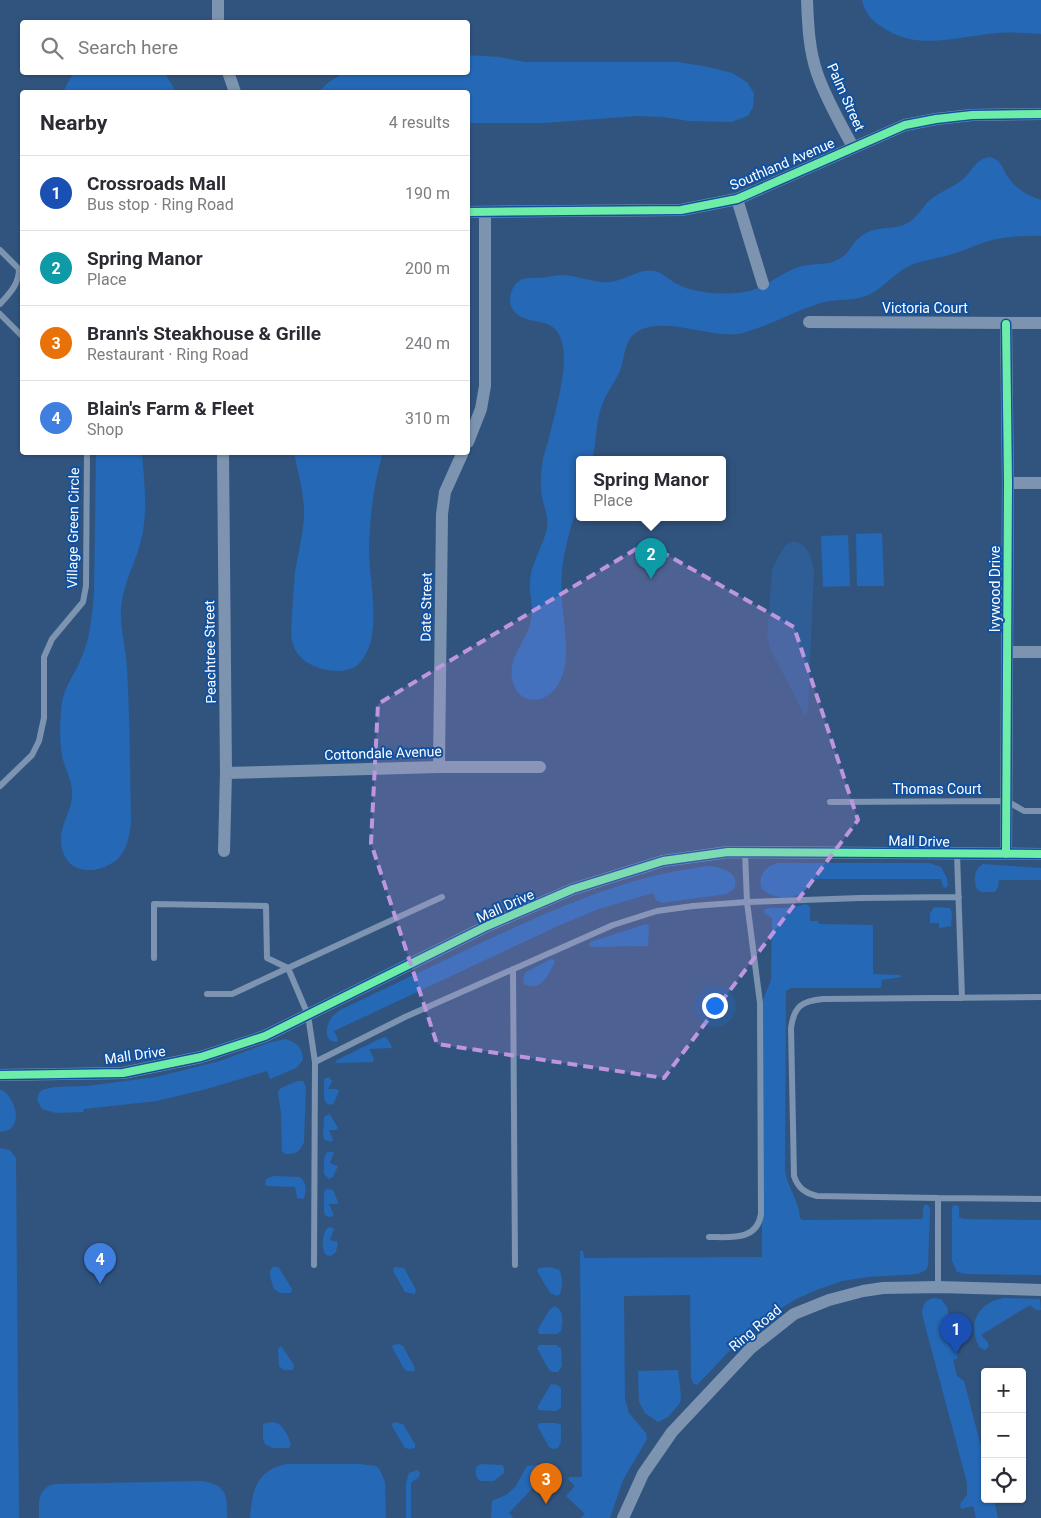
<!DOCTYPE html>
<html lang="en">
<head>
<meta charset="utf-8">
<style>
  body { margin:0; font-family:Roboto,sans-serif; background:#f7f7f7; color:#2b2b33 }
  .controls { position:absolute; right:15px; bottom:15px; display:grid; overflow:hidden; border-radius:5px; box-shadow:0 1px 4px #0004 }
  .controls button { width:45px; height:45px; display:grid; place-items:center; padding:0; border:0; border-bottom:1px solid #e1e1e2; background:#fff; color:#2b2b33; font:25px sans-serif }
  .you { position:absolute; left:714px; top:1005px; width:18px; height:18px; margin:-12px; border:4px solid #fff; border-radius:50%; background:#1a73e8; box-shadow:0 0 0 8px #1a73e833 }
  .badge { display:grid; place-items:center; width:32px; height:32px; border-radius:50%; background:#1a73e8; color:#fff; font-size:16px; font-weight:700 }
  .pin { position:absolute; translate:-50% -41px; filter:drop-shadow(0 1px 2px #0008) }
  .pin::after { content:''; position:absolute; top:26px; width:18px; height:15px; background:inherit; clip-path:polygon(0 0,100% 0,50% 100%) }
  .popup { position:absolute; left:576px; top:456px; width:150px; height:65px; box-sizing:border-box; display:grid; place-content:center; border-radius:5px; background:#fff; filter:drop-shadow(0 1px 4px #0005); font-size:16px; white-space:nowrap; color:#7c7c81 }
  .popup b { font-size:19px; color:#2b2b33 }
  .popup::after { content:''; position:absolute; left:50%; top:100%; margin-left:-10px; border:10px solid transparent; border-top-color:#fff }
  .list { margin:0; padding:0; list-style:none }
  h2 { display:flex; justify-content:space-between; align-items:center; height:65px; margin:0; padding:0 20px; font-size:21px }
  h2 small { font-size:16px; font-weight:400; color:#7c7c81 }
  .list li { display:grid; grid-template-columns:32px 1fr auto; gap:15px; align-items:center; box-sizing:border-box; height:75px; padding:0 20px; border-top:1px solid #e1e1e2 }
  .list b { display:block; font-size:19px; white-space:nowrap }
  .list p { margin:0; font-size:16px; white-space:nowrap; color:#7c7c81 }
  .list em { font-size:16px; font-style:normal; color:#7c7c81 }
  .icon { flex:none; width:28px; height:28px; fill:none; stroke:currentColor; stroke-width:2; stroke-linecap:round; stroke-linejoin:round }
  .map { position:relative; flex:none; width:1041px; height:1518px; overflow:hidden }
  .search { position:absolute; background:#fff; box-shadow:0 1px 4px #0004; left:20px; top:20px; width:450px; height:55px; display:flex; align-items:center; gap:12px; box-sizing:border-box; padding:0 18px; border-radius:5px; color:#7c7c81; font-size:19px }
  .panel { position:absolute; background:#fff; box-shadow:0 1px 4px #0004; left:20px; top:90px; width:450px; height:365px; border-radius:5px }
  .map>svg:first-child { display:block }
  .green { fill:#2568b5 }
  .water { fill:#2f5d95 }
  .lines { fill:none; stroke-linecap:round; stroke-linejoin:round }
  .service { stroke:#7c94af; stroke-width:6 }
  .minor { stroke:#7c94af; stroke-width:12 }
  .cycleway-casing { stroke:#11519f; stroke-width:11 }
  .cycleway { stroke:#6deda7; stroke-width:8 }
  .marked { fill:#bd96df; fill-opacity:0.2; stroke:#bd96df; stroke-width:4; stroke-dasharray:10 6; stroke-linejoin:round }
  .labels { text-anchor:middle; stroke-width:4; stroke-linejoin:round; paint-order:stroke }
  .street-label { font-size:14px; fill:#fff; stroke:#11519f }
</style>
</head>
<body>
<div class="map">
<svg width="1041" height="1518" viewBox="0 0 1041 1518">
  <rect width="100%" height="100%" fill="#31547f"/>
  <path class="green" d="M862 0H1041V34C1027 33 1013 32 998 33 959 36 917 52 882 27 871 20 865 13 862 0Z
    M468 55 499 57 525 62H678L708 67 732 73 747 82 754 93 753 107 748 116 731 122 689 121 663 117 636 116 545 123H468V92H318L329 82 343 73 468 72Z
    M73 73H165L176 92H63Z
    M990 157C1002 160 1002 169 1008 177 1016 189 1028 196 1041 200V236C1025 235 1008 237 992 240 977 244 964 251 949 255 936 259 921 260 909 266 893 274 882 290 866 296 852 301 838 299 824 302 797 310 771 325 743 333 712 341 657 311 632 336 625 343 624 358 621 368 616 382 606 392 601 408 595 425 597 443 592 460H580C580 473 581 486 580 498 579 506 575 515 572 523 568 539 563 555 562 572 559 599 567 627 566 654 566 667 561 686 550 694 527 710 508 690 512 666 515 649 528 637 531 620 534 607 529 595 530 582 531 562 543 547 547 528 549 517 544 507 542 497 540 485 541 471 543 459 545 451 548 443 550 434 556 410 563 385 564 360 564 348 562 332 551 326 544 321 534 322 527 319 510 314 505 299 515 285 521 277 528 278 538 278 546 278 554 275 563 275 576 276 588 280 600 282 622 285 637 267 655 271 663 273 669 280 677 284 696 294 723 295 745 292 767 288 782 271 802 266 814 263 828 266 839 259 851 253 853 239 866 233 879 226 895 230 908 223 918 217 922 207 930 200 939 192 952 188 962 180 973 171 975 159 990 157Z
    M96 453H142C144 480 148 509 142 536 137 561 123 582 121 608 120 629 126 648 127 669 130 720 130 772 131 824 129 835 128 847 120 856 117 861 110 864 105 867 81 876 61 865 61 839 61 823 72 811 72 795 73 781 64 768 62 755 59 738 60 719 62 702 65 686 74 675 80 661 90 640 92 616 94 594Z
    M294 453H383C373 484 370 517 369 550 369 582 385 643 356 666 348 672 333 672 323 669 310 666 297 658 293 644 290 635 292 623 292 614 293 600 294 586 295 572 298 554 303 535 304 516 305 497 298 472 294 453Z
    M882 533 884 586H857L856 534Z
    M848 535 850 586 823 587 821 536Z
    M777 863H929L941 867 947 878 948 885 946 888 943 887 941 879H818L811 881C809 885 808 888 804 891 792 901 773 899 762 889 757 876 765 867 777 863Z
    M983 864 1041 868V880H999L998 887 995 892H981L976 888C974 879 974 869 983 864Z
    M709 866C722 867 741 873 734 889L727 894 662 903 656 900 653 893 599 909 558 926 334 1031 338 1039 337 1042 331 1041 327 1036C326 1024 330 1017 340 1010 389 987 438 963 487 940 559 907 629 875 709 866Z
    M806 904 810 907V921H818L819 924 873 925V974L900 975 902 977 882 980 881 987 878 988H791L786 991 785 1170C787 1187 799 1200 800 1218L803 1220 921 1219 923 1217V1208L925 1205H928L930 1208 928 1266 926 1270 918 1274 868 1277 842 1281 819 1289 796 1299 761 1321 738 1342 697 1385 693 1383 691 1378 690 1295 624 1296 625 1399 629 1413 646 1433 647 1439 623 1480 610 1518H581L585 1514 566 1496 575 1486 568 1479 570 1477H582L580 1251H583L584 1258 762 1257V1008L763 1000 771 980 772 918 764 913V910L768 908H790Z
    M934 907 950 908 952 913 951 926 939 928V923H930V913Z
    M646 924 649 926 648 946 592 947 589 945 590 942Z
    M551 959 554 960 555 962C548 975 542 992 524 984L523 978 526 972Z
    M384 1037 387 1038 392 1047 391 1048 369 1049 374 1059 373 1062 335 1063 337 1060Z
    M285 1039C296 1042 303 1047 303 1060L296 1068 270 1079 267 1071 207 1089 157 1101 84 1109 83 1112 56 1113 42 1109 37 1100 39 1093 42 1090 54 1087 87 1086 156 1077 220 1061 268 1043Z
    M329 1077 332 1081 328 1089H337L339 1091 334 1103 331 1105 326 1103 324 1098V1079Z
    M297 1081H303L306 1087 304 1142C301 1151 295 1155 285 1154L282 1151 281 1113 278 1092 281 1088Z
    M0 1089C17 1097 25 1131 0 1132Z
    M329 1114 331 1116 338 1128 336 1130H329L333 1140 331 1142 325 1140 323 1136 324 1117Z
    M0 1148 10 1150 16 1158 19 1518H0Z
    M327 1152H334L330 1163 338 1166 333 1177 329 1179 324 1174V1158Z
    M273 1176 300 1177C307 1183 307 1192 303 1199L297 1198 295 1187 268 1186 265 1185 266 1179Z
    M327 1189 333 1190 338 1202 337 1204H329L334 1215 331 1217 326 1216 324 1212V1192Z
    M955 1205 959 1207V1217L963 1219 1041 1220V1275L966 1274 957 1272 952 1261V1209L953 1206Z
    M327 1228 331 1227 334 1229 330 1240 338 1242 336 1252 331 1256 326 1255C321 1248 322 1235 327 1228Z
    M274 1266 279 1268 292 1289 291 1293H280L274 1289C272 1281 266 1272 274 1266Z
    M394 1267 404 1268 416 1290 415 1294 405 1292 393 1271Z
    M551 1267 559 1270C563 1276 563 1287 560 1294L557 1296 550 1293 537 1271 539 1268Z
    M934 1298 941 1299 947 1307 958 1358 953 1360 957 1376 964 1381 985 1462V1499H994L998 1518H976L973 1506 961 1509 960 1504 967 1495V1483L922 1314C922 1306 925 1300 934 1298Z
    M1004 1298 1040 1299 1041 1310H1036L1030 1305 981 1335 987 1341 989 1346 985 1350 980 1348C966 1325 978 1302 1004 1298Z
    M555 1306C564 1310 563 1322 561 1331L557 1334H539L538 1329 550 1309Z
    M399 1344 403 1346 415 1368 414 1371H407L404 1369 392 1347 393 1345Z
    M539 1345H556L561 1349 562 1366 558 1372H552L549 1370 537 1348Z
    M281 1346 294 1365 293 1370H284L279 1366 278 1349Z
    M678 1370 681 1396 680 1403 668 1417 658 1422 645 1413 639 1402 638 1371Z
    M551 1384 557 1385 561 1388V1408L556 1411 538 1410V1406Z
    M274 1422C283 1424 289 1437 291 1445L289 1448H273L265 1444 263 1439V1425L266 1423Z
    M393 1422 403 1424 415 1444V1448L409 1449 405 1448 392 1426Z
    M541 1423H556L561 1425V1442L558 1448 553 1449 549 1447 538 1427V1424Z
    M287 1464H360L376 1466 380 1470 385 1482 386 1518H250C252 1491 256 1470 287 1464Z
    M482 1464 502 1465 504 1468V1473L494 1481H480C476 1477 474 1472 477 1466Z
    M537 1465 545 1475 509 1513 513 1518H491L492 1501 506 1495 515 1487 527 1466Z
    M418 1470 420 1473 419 1477 411 1483V1518H406V1483L409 1473Z
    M203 1481C228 1486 227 1496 227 1518H39C39 1503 37 1488 55 1484Z"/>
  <path class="water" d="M794 541C810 546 810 555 814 570L808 711 805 716 770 649 767 636 772 570 779 555 786 545Z"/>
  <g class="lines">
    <path class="service" d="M0 250 19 269C19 284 10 293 0 304
      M0 314 22 336
      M0 786 32 755 39 741 44 718V657L52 639 83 602 86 586 87 452
      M830 802 1007 801 1024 811H1041
      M745 852 747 902 860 898 959 897
      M957 854 962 998
      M442 897 288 968 308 1015 315 1062 405 1017 613 925 657 911 693 906 747 902 760 1003 761 1214C757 1241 731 1237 709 1237
      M154 958V904L266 906 267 958 288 968
      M513 969 515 1265
      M207 994H232L288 968
      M938 1198 1041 1199
      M314 1265 315 1062
      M938 1287V1198L817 1196C805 1193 798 1188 794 1176L791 1028C794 1006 802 1001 823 999L1041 997"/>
    <path class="minor" d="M807 0C808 25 809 50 817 73 826 99 840 123 853 147
      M218 22V0
      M228 72 235 92
      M737 199 763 284
      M468 212 681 210 737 199 905 125 936 119 972 115 1041 114
      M809 322 1041 323
      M468 442 481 409 485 386V212
      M223 452 226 773 224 851
      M1008 483H1041
      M1007 652H1041
      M439 767 442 514 445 492 463 452
      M226 773 439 767H540
      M1006 854 1008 483 1006 324
      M0 1075 123 1073 201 1057 265 1036 487 926 573 889 663 861 728 852 1041 854
      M623 1518 643 1474 672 1432 751 1348 794 1314 829 1300 863 1291 883 1288 938 1287 1041 1290"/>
    <g class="cycleway-casing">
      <path id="cycleway" d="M468 212 681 210 737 199 905 125 936 119 972 115 1041 114
        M1006 854 1008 483 1006 324
        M0 1075 123 1073 201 1057 265 1036 487 926 573 889 663 861 728 852 1041 854"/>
    </g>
    <use href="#cycleway" class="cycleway"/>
  </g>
  <path class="marked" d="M646 543 794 627 858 820 664 1078 437 1044 371 843 378 704Z"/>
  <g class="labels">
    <g class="street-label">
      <text transform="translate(846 97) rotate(66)" y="5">Palm Street</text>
      <text transform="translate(782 164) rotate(-23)" y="5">Southland Avenue</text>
      <text x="925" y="313">Victoria Court</text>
      <text transform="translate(73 528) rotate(-89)" y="5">Village Green Circle</text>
      <text transform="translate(995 589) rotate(-90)" y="5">Ivywood Drive</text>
      <text transform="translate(426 607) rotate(-89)" y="5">Date Street</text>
      <text transform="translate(210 652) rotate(-91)" y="5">Peachtree Street</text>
      <text transform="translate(383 753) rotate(-2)" y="5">Cottondale Avenue</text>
      <text x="937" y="794">Thomas Court</text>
      <text transform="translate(919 841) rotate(1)" y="5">Mall Drive</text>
      <text transform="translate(505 906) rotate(-24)" y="5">Mall Drive</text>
      <text transform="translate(135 1055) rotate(-8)" y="5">Mall Drive</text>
      <text transform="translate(755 1328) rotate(-40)" y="5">Ring Road</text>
    </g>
  </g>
</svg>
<div class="controls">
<button>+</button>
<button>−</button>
<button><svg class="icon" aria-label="locate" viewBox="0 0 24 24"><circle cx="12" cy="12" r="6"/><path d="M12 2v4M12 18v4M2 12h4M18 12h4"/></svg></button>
</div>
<div class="you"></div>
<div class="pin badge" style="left:956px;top:1354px;background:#1a4fb4">1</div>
<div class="pin badge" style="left:651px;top:579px;background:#0f9aa8">2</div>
<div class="popup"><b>Spring Manor</b>Place</div>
<div class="pin badge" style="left:546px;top:1504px;background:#e8710a">3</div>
<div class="pin badge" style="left:100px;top:1284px;background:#3f7fe0">4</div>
<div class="search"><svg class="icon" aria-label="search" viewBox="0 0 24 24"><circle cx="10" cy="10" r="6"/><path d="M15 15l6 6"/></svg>Search here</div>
<section class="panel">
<h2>Nearby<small>4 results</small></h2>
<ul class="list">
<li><span class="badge" style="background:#1a4fb4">1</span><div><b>Crossroads Mall</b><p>Bus stop · Ring Road</p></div><em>190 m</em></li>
<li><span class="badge" style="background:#0f9aa8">2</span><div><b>Spring Manor</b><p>Place</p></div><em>200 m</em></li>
<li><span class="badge" style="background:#e8710a">3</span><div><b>Brann's Steakhouse &amp; Grille</b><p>Restaurant · Ring Road</p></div><em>240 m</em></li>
<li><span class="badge" style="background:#3f7fe0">4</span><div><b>Blain's Farm &amp; Fleet</b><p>Shop</p></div><em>310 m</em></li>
</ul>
</section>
</div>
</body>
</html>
